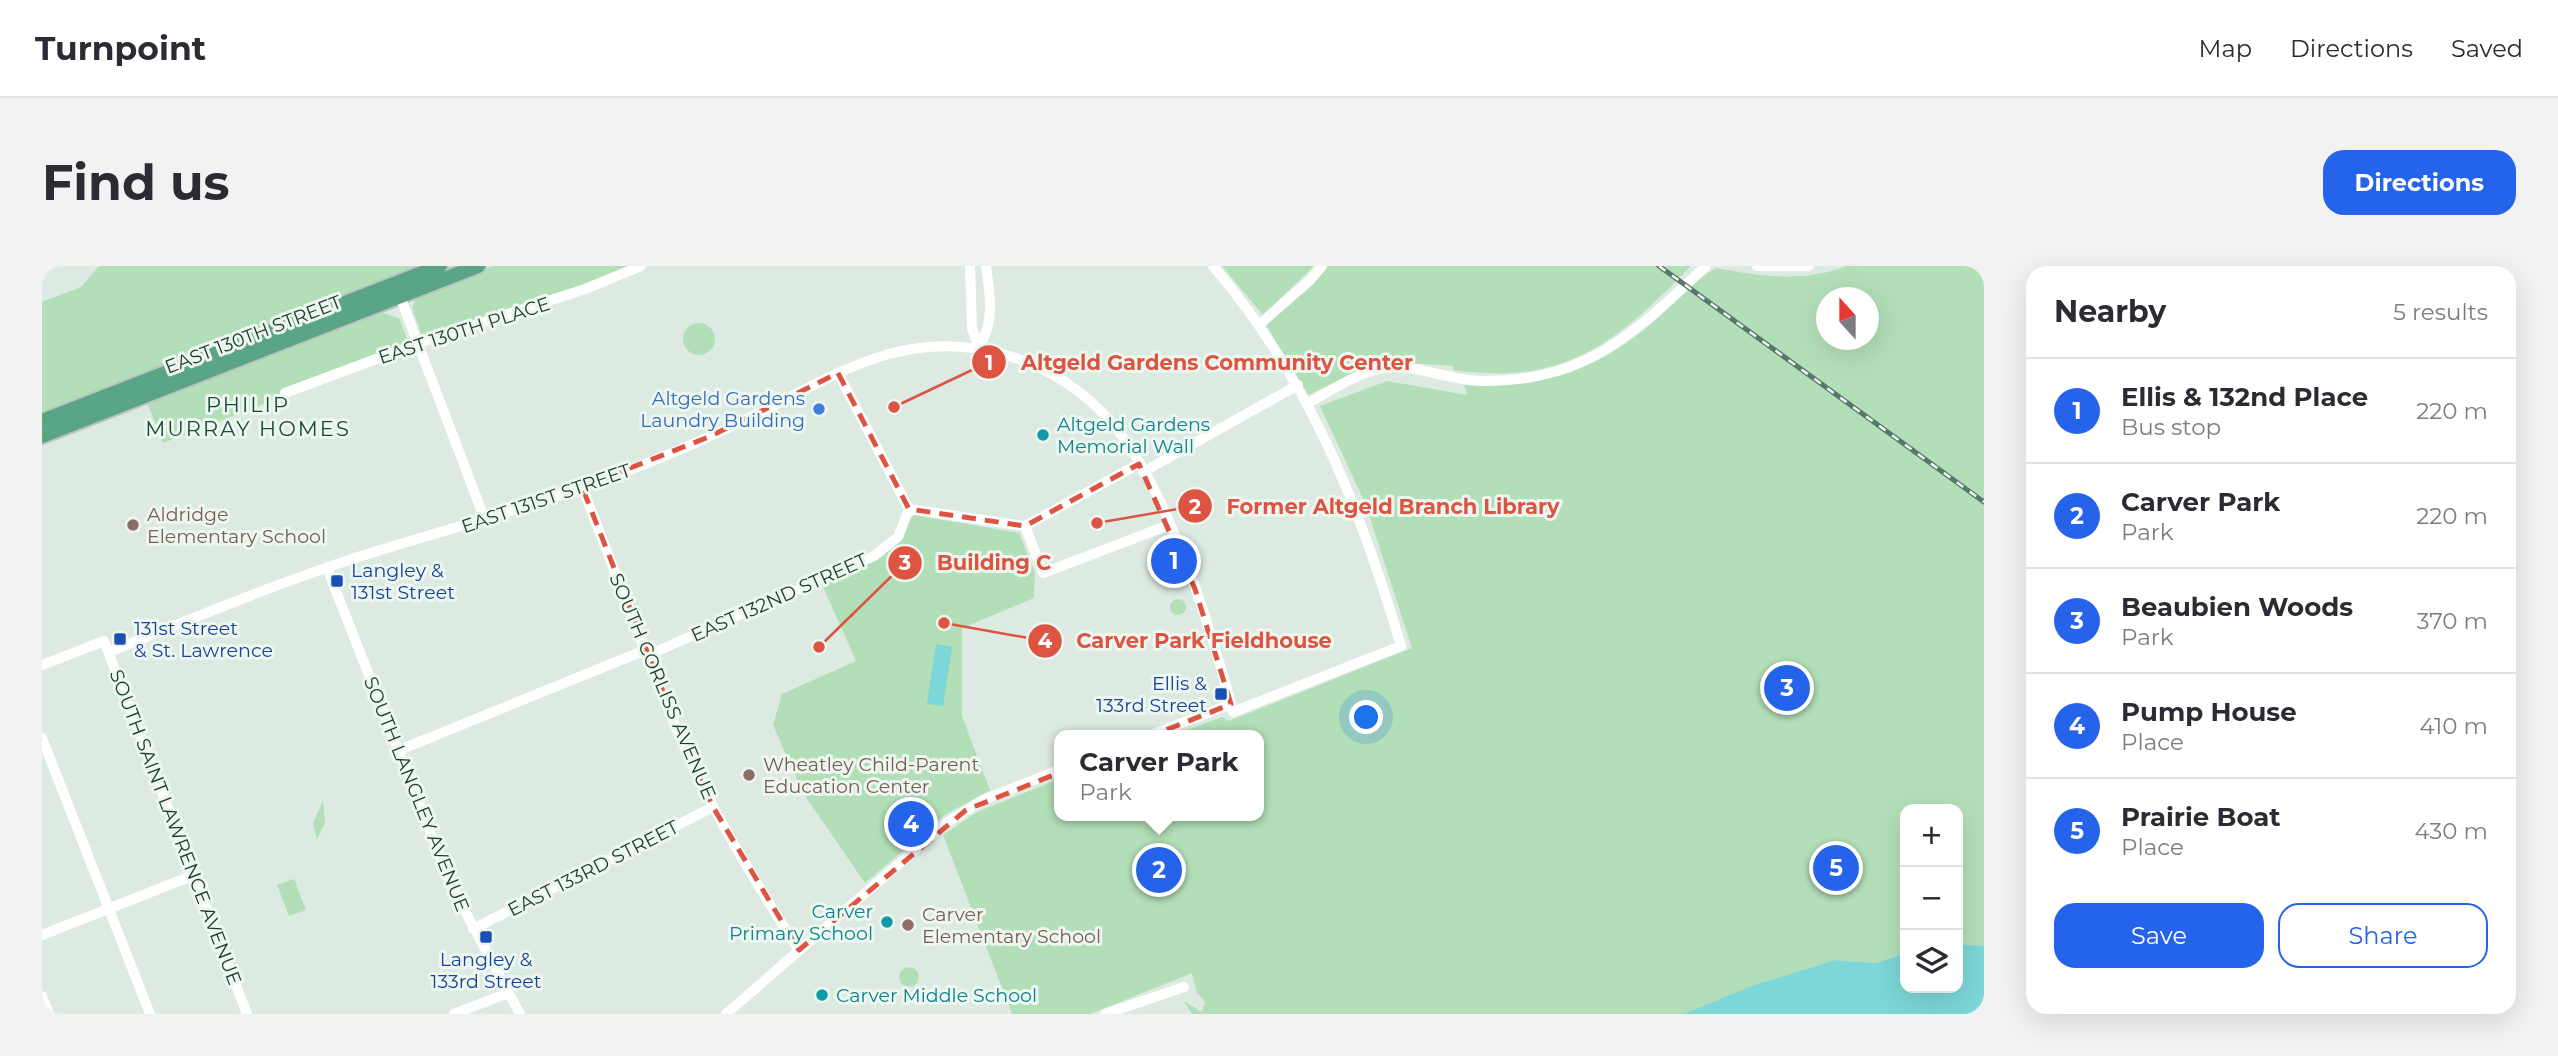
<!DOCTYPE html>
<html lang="en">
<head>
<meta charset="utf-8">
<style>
  body { margin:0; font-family:Montserrat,sans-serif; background:#f2f2f3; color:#2b2b33 }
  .controls { position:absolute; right:21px; bottom:21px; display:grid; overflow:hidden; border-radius:14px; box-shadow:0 7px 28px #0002 }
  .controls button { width:63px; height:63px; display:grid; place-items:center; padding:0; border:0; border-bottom:2px solid #e1e1e2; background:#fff; color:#2b2b33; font:35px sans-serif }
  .compass { position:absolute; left:1774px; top:21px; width:63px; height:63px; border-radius:50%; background:#fff; box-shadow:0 7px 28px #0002; rotate:339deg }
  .you { position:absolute; left:1325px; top:452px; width:24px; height:24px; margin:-18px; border:5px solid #fff; border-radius:50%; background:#1a73e8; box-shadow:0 0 0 10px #1a73e833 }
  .badge { display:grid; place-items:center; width:46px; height:46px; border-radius:50%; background:#2563eb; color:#fff; font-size:23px; font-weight:700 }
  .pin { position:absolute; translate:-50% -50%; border:4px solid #fff; box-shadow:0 2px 7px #0006 }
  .popup { position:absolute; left:1012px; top:464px; width:210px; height:91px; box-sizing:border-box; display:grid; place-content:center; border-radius:14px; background:#fff; filter:drop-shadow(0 2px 5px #0005); font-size:23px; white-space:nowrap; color:#7c7c81 }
  .popup b { font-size:26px; color:#2b2b33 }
  .popup::after { content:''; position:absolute; left:50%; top:100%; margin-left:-14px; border:14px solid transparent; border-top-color:#fff }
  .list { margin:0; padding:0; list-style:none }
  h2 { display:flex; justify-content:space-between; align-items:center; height:91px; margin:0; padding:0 28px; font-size:30px }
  h2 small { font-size:23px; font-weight:400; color:#7c7c81 }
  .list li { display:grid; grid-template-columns:46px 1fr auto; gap:21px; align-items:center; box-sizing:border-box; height:105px; padding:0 28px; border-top:2px solid #e1e1e2 }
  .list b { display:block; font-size:26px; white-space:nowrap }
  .list p { margin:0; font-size:23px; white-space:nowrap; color:#7c7c81 }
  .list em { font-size:23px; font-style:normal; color:#7c7c81 }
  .actions { display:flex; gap:14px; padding:21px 28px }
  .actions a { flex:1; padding:16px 0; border:2px solid #2563eb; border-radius:21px; text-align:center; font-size:24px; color:#2563eb }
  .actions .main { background:#2563eb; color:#fff }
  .icon { flex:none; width:38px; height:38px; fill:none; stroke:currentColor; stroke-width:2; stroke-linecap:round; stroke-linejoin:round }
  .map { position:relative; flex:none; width:1942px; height:748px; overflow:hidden; border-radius:21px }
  header { display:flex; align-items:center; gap:42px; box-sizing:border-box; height:98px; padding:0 35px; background:#fff; border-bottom:2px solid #e1e1e2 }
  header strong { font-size:33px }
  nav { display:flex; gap:38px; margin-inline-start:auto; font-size:24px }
  .intro { display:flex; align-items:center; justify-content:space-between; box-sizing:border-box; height:168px; padding:0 42px }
  h1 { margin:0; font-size:49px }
  .button { padding:18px 32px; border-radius:21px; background:#2563eb; color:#fff; font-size:24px; font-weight:700 }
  main { display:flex; gap:42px; padding:0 42px }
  aside { flex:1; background:#fff; border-radius:21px; box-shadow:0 7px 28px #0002 }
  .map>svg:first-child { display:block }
  .green { fill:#b2dfb8; fill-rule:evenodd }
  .water { fill:#7dd6d7 }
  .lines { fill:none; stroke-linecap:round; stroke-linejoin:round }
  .major-casing { stroke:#bbc4c0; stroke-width:18 }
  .minor { stroke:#fff; stroke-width:10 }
  .major { stroke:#5ba587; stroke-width:14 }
  .rail-casing { stroke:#56776a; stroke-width:5 }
  .rail { stroke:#edf7f0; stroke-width:2.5; stroke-dasharray:8; stroke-linecap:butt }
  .marked { fill:none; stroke:#dd5442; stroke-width:5; stroke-dasharray:14 9; stroke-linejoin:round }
  .shop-dot { fill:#3f7fe0; stroke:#edf7f0; stroke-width:2.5 }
  .culture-dot { fill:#0f9aa8; stroke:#edf7f0; stroke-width:2.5 }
  .education-dot { fill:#8d6e63; stroke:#edf7f0; stroke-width:2.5 }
  .transit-dot { fill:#1a4fb4; stroke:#edf7f0; stroke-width:2.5 }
  .labels { text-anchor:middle; stroke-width:6; stroke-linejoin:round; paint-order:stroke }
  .street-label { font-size:19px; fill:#1d3b2e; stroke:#edf7f0 }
  .shop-label { font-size:19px; fill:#366cbe; stroke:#edf7f0; text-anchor:end }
  .culture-label { font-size:19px; fill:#0d838f; stroke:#edf7f0; text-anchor:start }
  .education-label { font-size:19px; fill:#785e54; stroke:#edf7f0; text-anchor:start }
  .transit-label { font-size:19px; fill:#164399; stroke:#edf7f0; text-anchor:start }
  .neighbourhood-label { font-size:21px; letter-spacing:2px; fill:#174e39; stroke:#edf7f0 }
  .leader { fill:none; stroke:#dd5442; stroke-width:2.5 }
  .callout-dot { fill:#dd5442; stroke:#edf7f0; stroke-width:2.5 }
  .mark-label { font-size:21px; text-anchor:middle; font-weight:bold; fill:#fff }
  .callout-label { font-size:21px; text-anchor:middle; font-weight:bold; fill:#dd5442; stroke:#edf7f0; stroke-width:6; stroke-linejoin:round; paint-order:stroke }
</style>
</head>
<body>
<header>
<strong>Turnpoint</strong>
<nav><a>Map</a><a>Directions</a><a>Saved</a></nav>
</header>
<div class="intro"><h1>Find us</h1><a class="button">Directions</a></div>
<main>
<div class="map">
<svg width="1942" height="748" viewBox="0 0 1942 748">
  <rect width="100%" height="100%" fill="#dceae2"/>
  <path class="green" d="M57 0H383L126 100 0 145V36L39 21Z
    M451 0H590L555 15 388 69 379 68 370 42 375 30Z
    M1180 0H1272L1221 49Z
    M1283 0H1649C1574 77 1524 120 1411 104V100L1337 95 1266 129 1224 59 1271 19Z
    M1804 0H1942V680L1916 678V543H1863V687L1835 697 1792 694 1780 698 1709 720 1642 748H1150L1142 735 1160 746 1163 736 1155 727 1150 707 1048 748H970L901 569 935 546 1017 513V550H1217V469H1132L1180 451 1187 455 1370 382 1323 237 1278 140 1345 115 1425 129 1422 119C1503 123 1556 105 1617 51 1635 36 1653 14 1674 2 1717 10 1762 17 1804 0ZM1784 32H1826V74H1784Z
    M341 47 357 52 365 73 359 79 240 131 121 177 104 134Z
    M641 73a16 16 0 1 1 32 0a16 16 0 1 1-32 0Z
    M872 249 977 267 993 306 992 332 920 362V450L948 524 903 549 823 617 761 527 731 459 740 428 814 395 779 316 833 292Z
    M1128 341a8 8 0 1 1 16 0a8 8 0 1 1-16 0Z
    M281 535 283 557 275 573 271 557Z
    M252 613 264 644 247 650 235 619Z
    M857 711a10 10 0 1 1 20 0a10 10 0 1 1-20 0Z"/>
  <path class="water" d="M894 378 910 381 901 440 885 438Z
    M1916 678 1942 680V748H1642L1709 720 1780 698 1792 694 1835 697 1863 687V722H1916Z"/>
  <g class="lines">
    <g class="major-casing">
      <path id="major" d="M0 155 398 0
        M0 170 436 0"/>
    </g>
    <path class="minor" d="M928 0 930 63 937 80
      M1715 0H1767
      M356 25 443 254
      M1218 58 1269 13 1280 0
      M937 80C953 58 948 26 944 0
      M796 107 867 243
      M243 127 377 77 543 23 599 0
      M1266 137C1294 122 1327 98 1360 101 1387 104 1411 114 1439 115 1543 117 1594 66 1664 0
      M1101 206 1256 119
      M540 221C583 328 619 440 672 542 698 591 727 638 757 684
      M983 260 1001 307 1127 259
      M285 302 409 619 478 748
      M67 386C147 354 228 320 310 293 394 266 481 244 564 213 615 194 665 173 713 149 756 128 800 101 847 88 927 66 1014 93 1069 156 1126 222 1169 362 1191 446L1359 380C1317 238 1268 114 1171 0
      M0 399 62 375 205 748
      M1109 469 1189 438
      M0 472 108 748
      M355 485 596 387 613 386 832 290 856 271 867 243 983 260 1097 198
      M431 663 671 541
      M0 669 152 609
      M0 730 7 748
      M412 748 466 727
      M684 748 904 557 941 534 1017 504
      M1063 748 1142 721"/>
    <use href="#major" class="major"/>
    <g class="rail-casing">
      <path id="rail" d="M1617 0 1942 236"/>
    </g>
    <use href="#rail" class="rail"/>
  </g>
  <path class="marked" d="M796 107 867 243 983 260 1097 198 1153 323 1189 438 924 544 757 684 671 541 641 476 540 221 669 170Z"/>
  <circle class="shop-dot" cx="777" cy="143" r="7"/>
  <g class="culture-dot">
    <circle cx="1001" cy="169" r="7"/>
    <circle cx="845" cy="656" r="7"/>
    <circle cx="780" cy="729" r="7"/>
  </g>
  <g class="education-dot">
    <circle cx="91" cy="259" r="7"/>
    <circle cx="707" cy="509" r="7"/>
    <circle cx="866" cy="659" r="7"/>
  </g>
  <g class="transit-dot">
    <rect x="288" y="308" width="14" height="14" rx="3.5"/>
    <rect x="71" y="366" width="14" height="14" rx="3.5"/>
    <rect x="1172" y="421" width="14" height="14" rx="3.5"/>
    <rect x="437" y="664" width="14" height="14" rx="3.5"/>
  </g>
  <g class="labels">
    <g class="street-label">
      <text transform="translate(422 64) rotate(-18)" y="7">EAST 130TH PLACE</text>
      <text transform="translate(211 68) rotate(-21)" y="7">EAST 130TH STREET</text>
      <text transform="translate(504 232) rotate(-19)" y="7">EAST 131ST STREET</text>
      <text transform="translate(737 331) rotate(-24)" y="7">EAST 132ND STREET</text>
      <text transform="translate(621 420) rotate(67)" y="7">SOUTH CORLISS AVENUE</text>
      <text transform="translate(375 528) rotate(68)" y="7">SOUTH LANGLEY AVENUE</text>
      <text transform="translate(134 561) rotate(69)" y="7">SOUTH SAINT LAWRENCE AVENUE</text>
      <text transform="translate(551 602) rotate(-27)" y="7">EAST 133RD STREET</text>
    </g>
    <g class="shop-label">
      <text x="763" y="139">Altgeld Gardens<tspan x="763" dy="22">Laundry Building</tspan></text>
    </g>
    <g class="culture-label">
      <text x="1015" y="165">Altgeld Gardens<tspan x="1015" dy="22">Memorial Wall</tspan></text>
      <text x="831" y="652" text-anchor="end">Carver<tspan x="831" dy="22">Primary School</tspan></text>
      <text x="794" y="736">Carver Middle School</text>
    </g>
    <g class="education-label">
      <text x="105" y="255">Aldridge<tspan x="105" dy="22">Elementary School</tspan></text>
      <text x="721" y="505">Wheatley Child-Parent<tspan x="721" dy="22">Education Center</tspan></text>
      <text x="880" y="655">Carver<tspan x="880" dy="22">Elementary School</tspan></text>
    </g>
    <g class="transit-label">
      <text x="309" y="311">Langley &amp;<tspan x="309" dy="22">131st Street</tspan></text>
      <text x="92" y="369">131st Street<tspan x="92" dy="22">&amp; St. Lawrence</tspan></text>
      <text x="1165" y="424" text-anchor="end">Ellis &amp;<tspan x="1165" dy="22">133rd Street</tspan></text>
      <text x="444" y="700" text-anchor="middle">Langley &amp;<tspan x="444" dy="22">133rd Street</tspan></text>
    </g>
    <g class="neighbourhood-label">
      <text x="206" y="146">PHILIP<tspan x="206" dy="24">MURRAY HOMES</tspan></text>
    </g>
  </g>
  <path class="leader" d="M852 141L947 96M1055 257L1153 240M777 381L863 297M902 357L1003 375"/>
  <g class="callout-dot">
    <circle cx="852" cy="141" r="7"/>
    <circle cx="1055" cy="257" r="7"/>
    <circle cx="777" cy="381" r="7"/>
    <circle cx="902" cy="357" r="7"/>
    <circle cx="947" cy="96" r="18"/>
    <circle cx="1153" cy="240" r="18"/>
    <circle cx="863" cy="297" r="18"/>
    <circle cx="1003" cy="375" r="18"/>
  </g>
  <g class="mark-label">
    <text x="947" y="104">1</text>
    <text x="1153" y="248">2</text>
    <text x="863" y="304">3</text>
    <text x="1003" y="382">4</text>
  </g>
  <g class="callout-label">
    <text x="1175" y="104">Altgeld Gardens Community Center</text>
    <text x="1351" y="248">Former Altgeld Branch Library</text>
    <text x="952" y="304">Building C</text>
    <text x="1162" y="382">Carver Park Fieldhouse</text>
  </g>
</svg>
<div class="controls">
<button>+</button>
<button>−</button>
<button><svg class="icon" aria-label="layers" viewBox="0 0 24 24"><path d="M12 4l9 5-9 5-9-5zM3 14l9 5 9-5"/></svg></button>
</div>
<svg class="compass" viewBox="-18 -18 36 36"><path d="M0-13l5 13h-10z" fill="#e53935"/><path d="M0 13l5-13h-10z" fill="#7c7c81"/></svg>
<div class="you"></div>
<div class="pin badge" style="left:1132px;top:295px">1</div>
<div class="pin badge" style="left:1117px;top:604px">2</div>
<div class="popup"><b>Carver Park</b>Park</div>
<div class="pin badge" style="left:1745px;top:422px">3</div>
<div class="pin badge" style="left:869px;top:558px">4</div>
<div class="pin badge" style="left:1794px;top:602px">5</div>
</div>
<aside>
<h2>Nearby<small>5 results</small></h2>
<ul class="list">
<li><span class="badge">1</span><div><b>Ellis &amp; 132nd Place</b><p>Bus stop</p></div><em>220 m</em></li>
<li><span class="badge">2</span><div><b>Carver Park</b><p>Park</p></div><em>220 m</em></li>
<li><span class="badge">3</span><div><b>Beaubien Woods</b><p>Park</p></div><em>370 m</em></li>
<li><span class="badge">4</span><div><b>Pump House</b><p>Place</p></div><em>410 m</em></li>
<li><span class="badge">5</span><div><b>Prairie Boat</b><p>Place</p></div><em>430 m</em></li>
</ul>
<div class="actions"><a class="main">Save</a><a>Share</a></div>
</aside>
</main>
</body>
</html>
